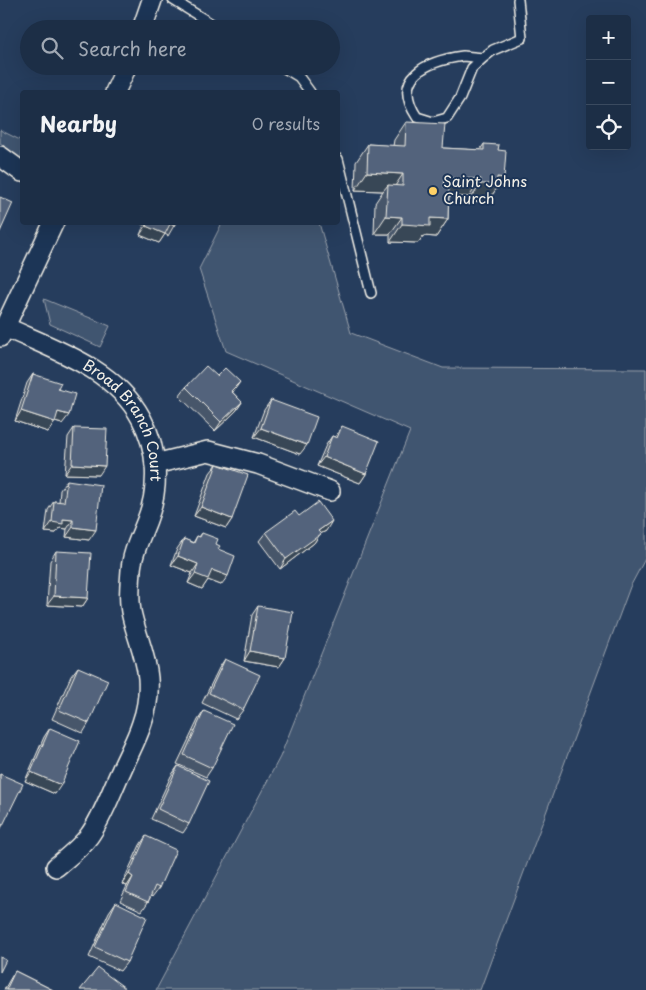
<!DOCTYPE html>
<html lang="en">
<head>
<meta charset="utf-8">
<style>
  body { margin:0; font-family:"Playpen Sans",sans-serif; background:#25364d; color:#f1f3f6 }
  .controls { position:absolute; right:15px; top:15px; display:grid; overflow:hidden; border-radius:5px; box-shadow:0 5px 20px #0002 }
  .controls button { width:45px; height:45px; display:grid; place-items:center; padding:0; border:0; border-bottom:1px solid #3a4a5f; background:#1c2e46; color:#f1f3f6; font:25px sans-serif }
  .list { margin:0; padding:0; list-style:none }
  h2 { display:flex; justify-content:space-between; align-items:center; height:65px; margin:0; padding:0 20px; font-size:21px }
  h2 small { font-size:16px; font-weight:400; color:#a0a8b3 }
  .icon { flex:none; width:28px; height:28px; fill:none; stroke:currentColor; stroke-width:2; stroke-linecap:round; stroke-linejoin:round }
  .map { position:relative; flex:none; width:646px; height:990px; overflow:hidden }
  .search { position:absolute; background:#1c2e46; box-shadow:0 5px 20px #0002; left:20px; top:20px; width:320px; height:55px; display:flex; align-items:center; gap:12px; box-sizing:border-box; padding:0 18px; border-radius:28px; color:#a0a8b3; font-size:19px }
  .panel { position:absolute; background:#1c2e46; box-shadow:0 5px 20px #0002; left:20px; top:90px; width:320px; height:135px; border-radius:5px }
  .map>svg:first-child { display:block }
  .green { fill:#40546f; stroke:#9aa2ac }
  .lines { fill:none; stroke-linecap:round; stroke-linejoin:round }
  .lane-casing { stroke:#f4f1e8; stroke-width:12 }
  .street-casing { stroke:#f4f1e8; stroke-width:22 }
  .lane { stroke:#1d3557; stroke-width:9 }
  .street { stroke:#1d3557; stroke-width:19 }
  .wall { fill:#47566a; stroke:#f4f1e8 }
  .shaded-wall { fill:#394656; stroke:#f4f1e8 }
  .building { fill:#52647b; stroke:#f4f1e8 }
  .poi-dot { fill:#ffd166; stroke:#1d3557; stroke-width:2 }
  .labels { text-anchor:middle; stroke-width:4; stroke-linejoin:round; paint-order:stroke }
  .poi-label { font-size:15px; fill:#f4f1e8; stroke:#1d3557; text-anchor:start }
  .street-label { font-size:15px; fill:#f4f1e8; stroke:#1d3557 }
</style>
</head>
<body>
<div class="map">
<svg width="646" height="990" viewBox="0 0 646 990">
  <rect width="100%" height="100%" fill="#263d5d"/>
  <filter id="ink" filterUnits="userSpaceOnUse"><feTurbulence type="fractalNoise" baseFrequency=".02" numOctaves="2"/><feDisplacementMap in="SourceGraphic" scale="10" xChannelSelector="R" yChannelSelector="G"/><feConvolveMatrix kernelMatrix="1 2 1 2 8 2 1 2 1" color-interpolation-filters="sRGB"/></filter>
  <g filter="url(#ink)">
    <path class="green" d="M0 130 22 141V159L0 143Z
      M222 223H319L351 333 443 368 646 369V557L630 587 480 990H156L280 757 410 431 226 351 199 269Z
      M44 299 110 326 100 347 50 324Z"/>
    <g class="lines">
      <g class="lane-casing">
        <path id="lane" d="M173 0 220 29
          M463 56 483 58 472 68 460 98 447 118 433 122 417 117C390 76 428 61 463 56Z
          M483 58 493 50 522 38 518 0
          M281 66 299 77 310 92
          M338 159 371 293"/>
      </g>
      <g class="street-casing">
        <g id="street">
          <path d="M142 29 152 0"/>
          <path d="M115 92 127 66"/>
          <path d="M0 156 22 172"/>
          <path id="s1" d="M5 327C53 349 114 368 141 418 158 449 160 487 147 520 141 536 132 553 131 570 130 585 128 601 132 616 137 637 146 656 148 678 149 692 147 709 142 723 137 739 128 755 121 771 111 792 103 817 89 836 80 848 68 857 56 867"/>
          <path d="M0 337 54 222"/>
          <path d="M155 464 208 451 258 464 330 491"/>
        </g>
      </g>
      <use href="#lane" class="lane"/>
      <use href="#street" class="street"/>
    </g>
    <path class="wall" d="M406 122 443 148 480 150 484 144 498 150 504 178 492 195H490L485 202 469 201V197L449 196 448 219 436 237 423 236 418 243 390 242V234H374L375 203 383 191 355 190 356 162 368 144 393 146 394 140Z
      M138 222H176L168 236 165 234 159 243 140 235 144 225Z
      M33 374 58 389 62 424 55 422 48 432 15 421 27 383Z
      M217 376 242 402 236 411 215 431 179 396 186 387Z
      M271 400 300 454 254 437 264 410Z
      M342 426 366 474 360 483 317 466 326 445 332 436 335 437Z
      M74 428 99 475 65 474 68 437Z
      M217 464 232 519 226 528 194 516 210 473Z
      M67 480 89 540 66 537 67 529 60 528 56 533 45 532 48 510 54 501 59 502 60 490Z
      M299 516 326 531 320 534 314 543 280 569 259 541 266 532Z
      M202 533 216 544 218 549 221 585 208 580 202 589 188 583 192 573 171 565 177 549 184 539 193 543 197 536 199 537Z
      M56 551 88 598 82 607 47 605 50 561Z
      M258 606 285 658 279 667 244 661 252 615Z
      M225 659 243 710 236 719 202 703 219 668Z
      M78 667 89 723 83 733 52 719 71 676Z
      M204 711 212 768 206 777 177 764 198 720Z
      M50 728 55 794 25 781 44 737Z
      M178 766 189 824 183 833 151 819 171 776Z
      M0 774 3 825 0 830Z
      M146 836 159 888 152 897 151 896 148 902 142 911 120 901 127 886 122 884 140 845Z
      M116 902 127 962 120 971 89 957 109 912Z
      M15 971 53 990H4L9 981Z"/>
    <path class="shaded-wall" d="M367 172 403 174 391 192 388 185 383 191 355 190Z
      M497 177 504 178 492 195H490L485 202 469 201 481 184Z
      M445 178 481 179 469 197 432 195Z
      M386 216 402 217 390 234H374Z
      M430 218 448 219 436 237 423 236 418 243 390 242 402 224Z
      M138 222H146L144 225Z
      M146 226 165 234 159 243 140 235Z
      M240 382 233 392 225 400 231 391Z
      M242 402 236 411 215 431 221 422Z
      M21 411 55 422 48 432 15 421Z
      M58 412 69 415 62 424 52 421Z
      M261 428 307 445 300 454 254 437Z
      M324 457 366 474 360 483 317 466Z
      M72 464 105 466 99 475 65 474Z
      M201 507 232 519 226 528 194 516Z
      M63 519 73 520 67 529 60 528 56 533 45 532 52 522Z
      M332 521 326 531 320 534 314 543 280 569 286 559 318 531Z
      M73 527 96 530 89 540 66 537Z
      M178 556 198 564 192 573 171 565Z
      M212 570 228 576 221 585 208 580 202 589 188 583 195 574Z
      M54 596 88 598 82 607 47 605Z
      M250 651 285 658 279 667 244 661Z
      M31 772 61 785 55 794 25 781Z
      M129 874 133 877 127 886 122 884Z"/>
    <path class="building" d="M406 122 445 124 443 148 484 150V144L499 145 498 150 506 151 504 178 497 177V184H481V179L445 178 444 187H449L448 219 430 218V226L402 224V217L386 216 388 185 403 186V174L367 172 368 144 405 146Z
      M0 197 13 203 0 232Z
      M148 222H176L174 226 170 224 165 234 146 226Z
      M206 366 217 376 225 368 240 382 231 391 242 402 221 422 186 387Z
      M33 374 61 383 58 389 75 394 69 415 58 412 55 422 21 411Z
      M271 400 317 417 307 445 261 428Z
      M342 426 379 441 366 474 324 457 332 436 337 438Z
      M74 428 107 429 105 466 72 464Z
      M217 464 248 475 232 519 201 507Z
      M67 480 101 485 96 530 73 527V520L63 519V524L52 522 54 501 64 502Z
      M318 502 332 521 318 531 321 534 286 559 266 532 295 511 299 516Z
      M202 533 218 539 216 544 220 546 218 549 235 556 228 576 212 570 208 579 195 574 198 564 178 556 184 539 194 543 197 536 200 537Z
      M56 551 91 553 88 598 54 596Z
      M258 606 293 612 285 658 250 651Z
      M225 659 260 675 243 710 209 693Z
      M78 667 108 680 89 723 59 710Z
      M204 711 233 724 212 768 184 755Z
      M50 728 80 741 61 785 31 772Z
      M178 766 209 781 189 824 158 809Z
      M0 774 23 784 3 825 0 824Z
      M146 836 176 850 159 888 155 886 148 902 126 892 133 877 129 874Z
      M116 902 147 917 127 962 95 947Z
      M0 957 6 960 0 972Z
      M98 968 125 988 123 990H80Z
      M15 971 53 990H6Z"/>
  </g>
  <circle class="poi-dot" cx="433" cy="191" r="5"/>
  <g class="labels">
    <g class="poi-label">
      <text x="443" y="187">Saint Johns<tspan x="443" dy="17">Church</tspan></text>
    </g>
    <g class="street-label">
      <text dy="5" stroke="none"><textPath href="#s1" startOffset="160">Broad Branch Court</textPath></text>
    </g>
  </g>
</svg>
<div class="controls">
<button>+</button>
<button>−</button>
<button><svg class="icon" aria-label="locate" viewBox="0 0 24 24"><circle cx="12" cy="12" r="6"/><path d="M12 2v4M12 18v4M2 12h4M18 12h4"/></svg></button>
</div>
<div class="search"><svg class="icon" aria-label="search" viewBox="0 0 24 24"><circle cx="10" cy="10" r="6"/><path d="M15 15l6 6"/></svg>Search here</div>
<section class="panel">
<h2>Nearby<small>0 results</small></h2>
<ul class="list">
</ul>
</section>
</div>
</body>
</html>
